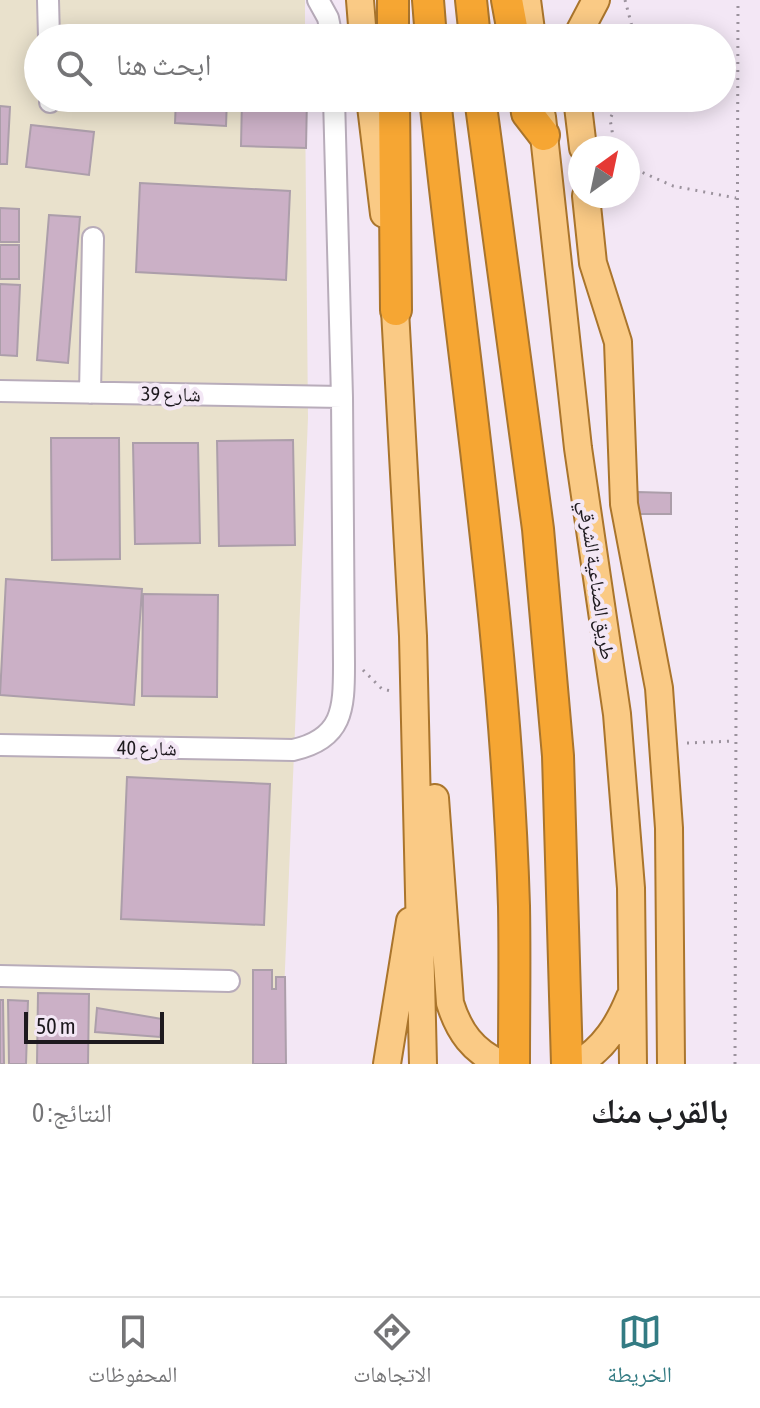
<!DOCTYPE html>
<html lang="ar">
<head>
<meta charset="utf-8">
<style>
  body { margin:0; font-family:"Asap Condensed","Noto Naskh Arabic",sans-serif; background:#f6f6f6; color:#202124; direction:rtl }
  .compass { position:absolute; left:568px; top:136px; width:72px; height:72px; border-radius:50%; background:#fff; box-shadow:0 4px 20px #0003; rotate:33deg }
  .scale { position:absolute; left:24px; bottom:20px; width:140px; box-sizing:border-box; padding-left:8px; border:4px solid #1d191e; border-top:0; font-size:22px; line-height:28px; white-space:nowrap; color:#1d191e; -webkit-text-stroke:6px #f3e7f5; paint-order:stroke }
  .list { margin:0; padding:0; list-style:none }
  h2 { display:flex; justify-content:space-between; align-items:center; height:104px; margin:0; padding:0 32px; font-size:34px }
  h2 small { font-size:26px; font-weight:400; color:#757577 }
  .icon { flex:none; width:44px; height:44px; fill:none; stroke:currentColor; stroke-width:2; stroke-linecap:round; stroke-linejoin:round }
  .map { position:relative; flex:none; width:760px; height:1064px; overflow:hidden; direction:ltr }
  .search { position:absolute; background:#fff; box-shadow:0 4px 20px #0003; left:24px; right:24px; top:24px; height:88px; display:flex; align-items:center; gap:20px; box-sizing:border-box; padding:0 28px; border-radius:44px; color:#757577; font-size:30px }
  .sheet { height:232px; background:#fff }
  nav { display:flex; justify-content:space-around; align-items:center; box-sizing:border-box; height:112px; border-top:2px solid #e0e0e0; background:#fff; font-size:22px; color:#757577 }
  nav a { display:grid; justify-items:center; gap:4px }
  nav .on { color:#337b83 }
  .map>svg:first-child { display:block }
  .industrial { fill:#e9e1cc }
  .building { fill:#cbb0c6; stroke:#ac9eaa; stroke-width:2 }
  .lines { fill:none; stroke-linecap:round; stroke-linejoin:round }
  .minor-casing { stroke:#b8acba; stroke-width:24 }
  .major-casing { stroke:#aa752c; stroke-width:30 }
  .highway-casing { stroke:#aa752c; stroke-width:34 }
  .path { stroke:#9b929d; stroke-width:3; stroke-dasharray:2 6; stroke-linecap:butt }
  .minor { stroke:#fff; stroke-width:20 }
  .major { stroke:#faca85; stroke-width:26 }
  .highway { stroke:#f6a633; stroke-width:30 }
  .labels { text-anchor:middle; stroke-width:8; stroke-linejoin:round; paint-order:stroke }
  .street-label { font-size:20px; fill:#1d191e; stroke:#f3e7f5 }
</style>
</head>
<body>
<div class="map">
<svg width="760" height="1064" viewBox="0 0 760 1064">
  <rect width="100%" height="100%" fill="#f3e7f5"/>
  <path class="industrial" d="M0 0H305V38H38V98H305L308 418 281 1064H0Z"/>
  <path class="building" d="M148 29V38H92L91 30Z
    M176 98H227L226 126 175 123Z
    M242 98H307L306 148 241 146Z
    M0 106 10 107 7 164H0Z
    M31 125 94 132 89 175 26 167Z
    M140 183 290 191 286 280 136 272Z
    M0 208 19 209V242H0Z
    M49 215 80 217 68 363 37 360Z
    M0 245H19V279H0Z
    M0 284 20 285 17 356 0 355Z
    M51 438H119L120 559 52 560Z
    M293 440 295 545 219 546 217 441Z
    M133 443H198L200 543 135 544Z
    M638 492 671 493V514H638Z
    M6 579 142 589 134 705 0 695Z
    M143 594 218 595 217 697 142 696Z
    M127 777 270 784 264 925 121 919Z
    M253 970H272V989H276V977H285L286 1064H253Z
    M38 993 89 994 88 1064H37Z
    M0 1000H3L4 1064H0Z
    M8 1000 28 1001 26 1064H9Z
    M97 1008 162 1019 160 1037 95 1032Z"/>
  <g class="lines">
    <g class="minor-casing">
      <path id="minor" d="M48 0 49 38
        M318 0 328 18 332 38
        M50 98V102
        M0 391 342 397
        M90 393 93 238
        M0 745 293 750C343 739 344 709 344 665L342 397 334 98
        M0 976 229 981"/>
    </g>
    <g class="major-casing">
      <path id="major" d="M360 0 363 38
        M527 0 532 38
        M576 38 596 0
        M370 98 384 214
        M577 98 583 148
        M542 117 578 448 617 714 631 888 633 1064
        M586 196 593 263 618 342 624 504 659 688 669 828 671 1064
        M394 292 413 636 423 1064
        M435 798 450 1003C459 1032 473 1051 501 1064
        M387 1064 410 921
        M577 1064C604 1049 619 1024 630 997"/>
    </g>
    <g class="highway-casing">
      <path id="highway" d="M393 0V38
        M428 0 431 38
        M471 0 475 38
        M507 0 514 38
        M394 98 396 310
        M435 98C463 367 506 636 514 906 515 959 514 1012 514 1064
        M480 98 538 529 558 756 567 1064
        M525 98 527 113 544 135"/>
    </g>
    <path class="path" d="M625 0 635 38
      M615 148 610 119 620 98
      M628 166 673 186 736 198
      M363 670 382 689 391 691
      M687 743 735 741
      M735 1064 738 0"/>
    <use href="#minor" class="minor"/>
    <use href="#major" class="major"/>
    <use href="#highway" class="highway"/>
  </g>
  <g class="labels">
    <g class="street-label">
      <text transform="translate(171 394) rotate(1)" y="7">شارع 39</text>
      <text transform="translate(597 580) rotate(82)" y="7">طريق الصناعية الشرقي</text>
      <text transform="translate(147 748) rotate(1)" y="7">شارع 40</text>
    </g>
  </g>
</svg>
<svg class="compass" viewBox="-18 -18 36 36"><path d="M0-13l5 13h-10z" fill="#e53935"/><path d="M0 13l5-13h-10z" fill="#757577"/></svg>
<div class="scale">50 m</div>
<div class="search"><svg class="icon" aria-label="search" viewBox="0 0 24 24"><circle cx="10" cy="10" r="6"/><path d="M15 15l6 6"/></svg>ابحث هنا</div>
</div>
<section class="sheet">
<h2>بالقرب منك<small>النتائج: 0</small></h2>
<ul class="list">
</ul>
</section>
<nav>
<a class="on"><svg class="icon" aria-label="map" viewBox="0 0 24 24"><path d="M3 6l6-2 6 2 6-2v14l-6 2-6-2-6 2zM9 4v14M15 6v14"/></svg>الخريطة</a>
<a><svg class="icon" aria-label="directions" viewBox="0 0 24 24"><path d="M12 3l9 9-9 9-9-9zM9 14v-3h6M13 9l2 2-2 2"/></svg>الاتجاهات</a>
<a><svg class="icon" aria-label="saved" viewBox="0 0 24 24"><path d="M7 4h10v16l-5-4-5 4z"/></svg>المحفوظات</a>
</nav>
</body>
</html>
